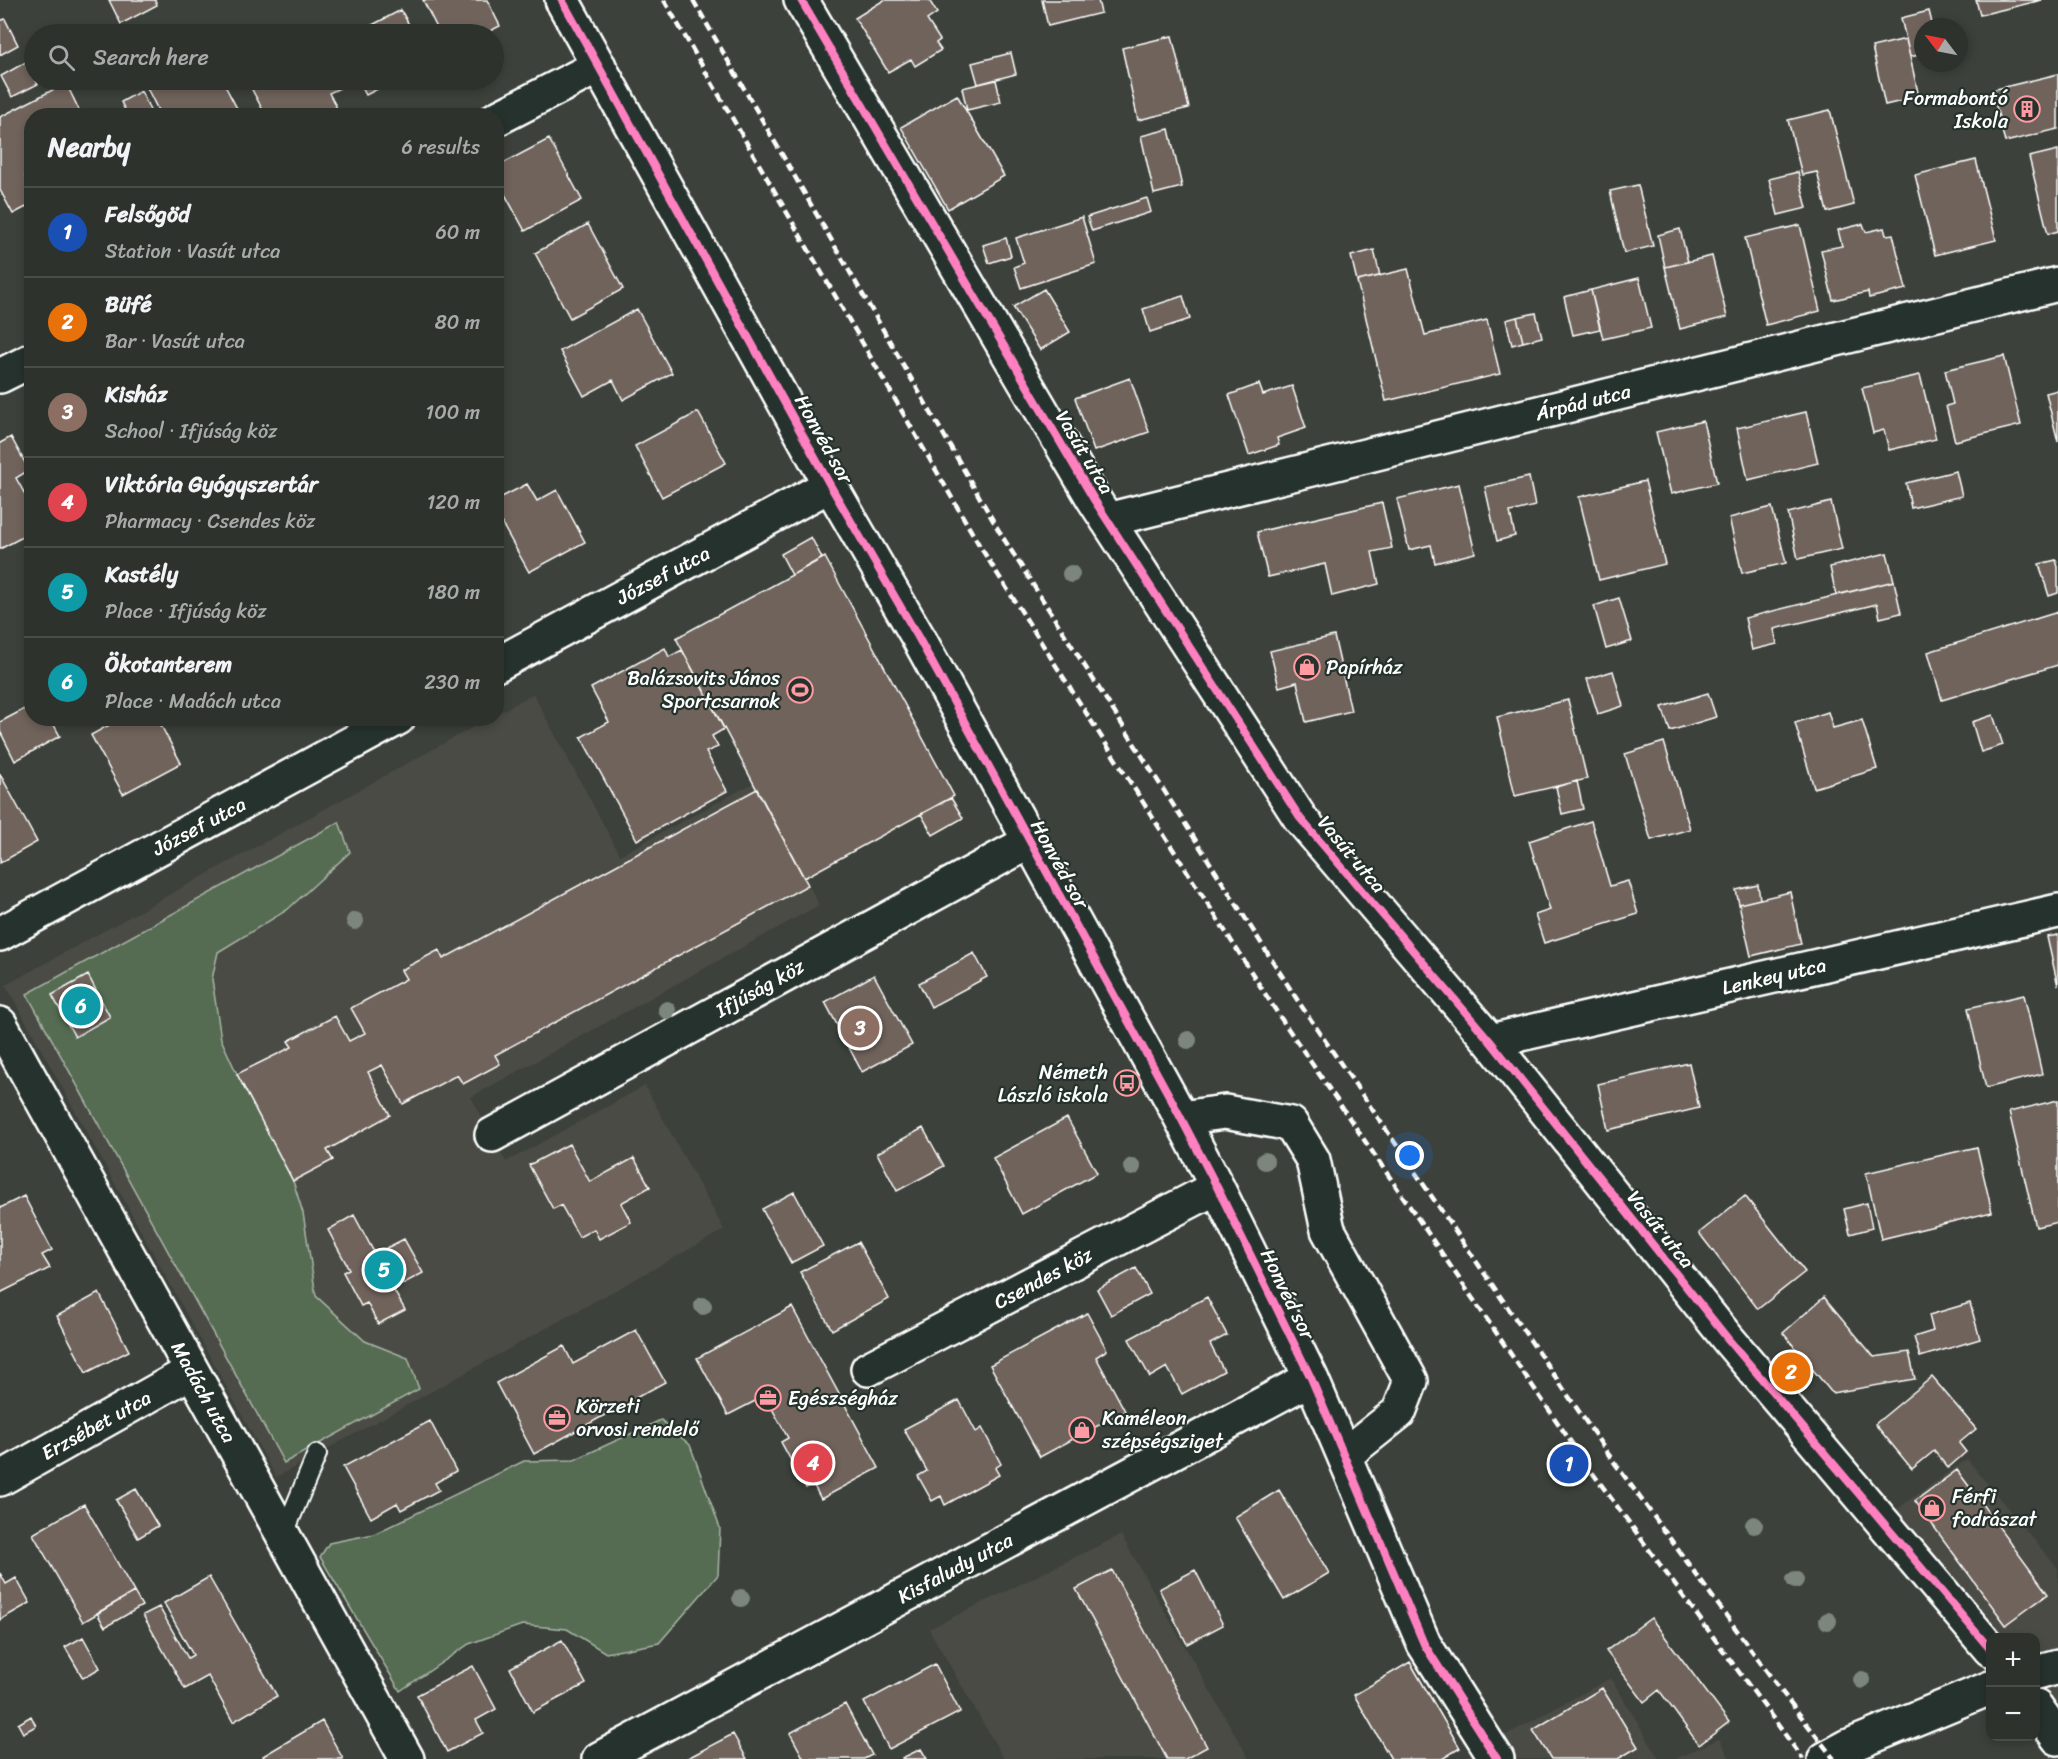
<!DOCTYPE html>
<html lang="en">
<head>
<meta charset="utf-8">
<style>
  body { margin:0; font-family:Sriracha,sans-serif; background:#353a34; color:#f1f3f6 }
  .controls { position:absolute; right:18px; bottom:18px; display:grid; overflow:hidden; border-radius:12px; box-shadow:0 3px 9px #0003 }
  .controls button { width:54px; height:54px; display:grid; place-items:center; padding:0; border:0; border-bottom:2px solid #484d48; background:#2d322c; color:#f1f3f6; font:30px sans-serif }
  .compass { position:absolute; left:1914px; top:18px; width:54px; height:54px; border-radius:50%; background:#2d322c; box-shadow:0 3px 9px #0003; rotate:302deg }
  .you { position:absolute; left:1410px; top:1156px; width:21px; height:21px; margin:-15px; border:4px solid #fff; border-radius:50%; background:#1a73e8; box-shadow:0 0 0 9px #1a73e833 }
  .badge { display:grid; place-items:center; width:39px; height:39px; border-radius:50%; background:#ff9aa2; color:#fff; font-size:20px; font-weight:700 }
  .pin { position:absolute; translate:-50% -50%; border:3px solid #fff; box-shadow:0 2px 6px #0006 }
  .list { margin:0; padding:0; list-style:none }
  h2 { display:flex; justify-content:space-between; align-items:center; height:78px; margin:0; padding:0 24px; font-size:26px }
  h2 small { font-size:20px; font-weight:400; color:#a7aaa9 }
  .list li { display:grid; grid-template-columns:39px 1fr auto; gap:18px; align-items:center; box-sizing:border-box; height:90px; padding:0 24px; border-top:2px solid #484d48 }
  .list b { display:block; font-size:22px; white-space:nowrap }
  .list p { margin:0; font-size:20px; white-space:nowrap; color:#a7aaa9 }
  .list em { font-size:20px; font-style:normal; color:#a7aaa9 }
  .icon { flex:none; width:33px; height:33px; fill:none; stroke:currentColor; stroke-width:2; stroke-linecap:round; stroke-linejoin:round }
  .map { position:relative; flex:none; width:2058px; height:1759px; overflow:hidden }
  .search { position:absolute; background:#2d322c; box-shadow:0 3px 9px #0003; left:24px; top:24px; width:480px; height:66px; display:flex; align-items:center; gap:15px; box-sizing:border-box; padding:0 21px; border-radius:33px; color:#a7aaa9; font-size:22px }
  .panel { position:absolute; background:#2d322c; box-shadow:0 3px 9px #0003; left:24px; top:108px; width:480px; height:618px; border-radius:24px }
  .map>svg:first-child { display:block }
  .built { fill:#4c4c45 }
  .green { fill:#556c52; stroke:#aab6a8; stroke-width:1.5 }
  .building { fill:#70645b; stroke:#fff; stroke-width:1.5 }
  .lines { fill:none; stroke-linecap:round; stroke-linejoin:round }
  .lane-casing { stroke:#fff; stroke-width:22 }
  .street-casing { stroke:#fff; stroke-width:38 }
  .secondary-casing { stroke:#fff; stroke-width:38 }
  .lane { stroke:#26332d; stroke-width:18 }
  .street { stroke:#26332d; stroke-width:33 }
  .secondary { stroke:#26332d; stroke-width:33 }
  .rail { stroke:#fff; stroke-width:4.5; stroke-dasharray:9 4.5; stroke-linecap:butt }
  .cycleway-casing { stroke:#26332d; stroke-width:11 }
  .cycleway { stroke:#ff80c0; stroke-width:8 }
  .tree { fill:#7d867c }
  .labels { text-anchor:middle; stroke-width:4.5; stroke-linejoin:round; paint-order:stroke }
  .poi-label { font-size:20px; fill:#fff; stroke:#26332d; text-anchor:start }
  .street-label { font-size:20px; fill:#fff; stroke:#26332d }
</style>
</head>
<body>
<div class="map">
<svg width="2058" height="1759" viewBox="0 0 2058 1759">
  <rect width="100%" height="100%" fill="#3c423b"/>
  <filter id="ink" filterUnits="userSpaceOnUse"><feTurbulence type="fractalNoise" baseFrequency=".0167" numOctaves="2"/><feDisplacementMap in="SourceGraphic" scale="12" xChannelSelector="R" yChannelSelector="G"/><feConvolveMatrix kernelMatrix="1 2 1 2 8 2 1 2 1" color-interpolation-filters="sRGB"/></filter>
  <g filter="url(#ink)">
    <path class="built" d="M533 694 620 855 754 783 819 905 471 1097 506 1162 645 1086 724 1230 276 1477 6 985 488 719 496 718 497 714Z
      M1967 1459 2058 1569V1726L2036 1697V1638H1990L1892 1513Z
      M1121 1535 1249 1759H1004L929 1629Z
      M1611 1678 1659 1759H1462Z
      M1719 1739 1730 1759H1675Z"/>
    <path class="green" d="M339 822 350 852 287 910 218 952 212 979 221 1039 237 1074 293 1181 303 1213 316 1296 365 1341 408 1358 419 1389 284 1463 27 994Z
      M661 1420 690 1445 720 1528 718 1575 659 1643 606 1653 567 1629 522 1625 469 1644 400 1691 320 1557 329 1543 374 1534 524 1461 574 1460Z"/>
    <path class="building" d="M109 0H155L157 5 121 24Z
      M423 0H487L500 26 484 34H440Z
      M884 0H929L937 13 927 20 940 40 936 43 941 50 915 66 911 59 888 72 855 18Z
      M1042 0H1098L1101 13 1048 26Z
      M1976 0H2042L1980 15Z
      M401 10 414 34H355Z
      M1929 11 1933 27H1923V54L1910 57 1901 18Z
      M5 19 18 45 0 55V21Z
      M1172 36 1189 108 1138 120 1122 48Z
      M1906 39 1919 97 1885 105 1872 47Z
      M1011 53 1016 74 978 84 972 63Z
      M26 62 38 84 12 97 1 76Z
      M2058 74V129L2005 142 1992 90Z
      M143 80H201L202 82 206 80H222L241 116H161Z
      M247 80H336L340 88 329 93 341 116H266Z
      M358 80H395L366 95Z
      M996 80 1001 102 967 110 962 88Z
      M66 83 82 116H32V173L25 176 32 188V204L13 214 0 190V117Z
      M141 91 153 116H128L121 102Z
      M957 95 1004 176 948 209 901 127Z
      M1830 110 1854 205 1827 212 1817 172 1802 175 1788 120Z
      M1169 129 1182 187 1154 194 1141 136Z
      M549 139 582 200 525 231 496 178V167Z
      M2058 150V231L2048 234 2029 157Z
      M1976 160 1996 240 1935 255 1915 175Z
      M1798 172 1807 208 1778 215 1769 179Z
      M1638 185 1653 246 1624 253 1610 191Z
      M1147 198 1151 212 1092 231 1087 217Z
      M1082 217 1096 264 1021 288 1014 267 1024 263 1016 238Z
      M588 224 623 289 570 318 535 253Z
      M1863 224 1866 232 1884 228 1886 235 1893 234 1906 289 1869 298 1868 292 1833 300 1821 250 1842 246 1838 230Z
      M1800 225 1820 311 1766 325 1745 238Z
      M1680 229 1688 262 1665 267 1658 235Z
      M1006 238 1011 256 989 263 983 245Z
      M1374 250 1380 276 1357 281 1351 256Z
      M1712 256 1727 317 1680 329 1665 267Z
      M1408 269 1425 335 1487 320 1500 374 1386 401 1357 281Z
      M1639 278 1651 328 1603 339 1591 290Z
      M1044 289 1070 332 1040 350 1013 307Z
      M1591 290 1600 329 1573 335 1564 297Z
      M1183 296 1190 319 1150 332 1143 309Z
      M637 309 672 373 623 400 613 380 584 396 560 351Z
      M1536 313 1542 337 1523 342 1517 317Z
      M1517 317 1523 342 1512 345 1506 320Z
      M2004 356 2021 425 1955 441 1946 406 1953 404 1945 370Z
      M1920 375 1936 439 1889 450 1884 430 1873 433 1862 388Z
      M1130 378 1149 432 1094 451 1075 398Z
      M1259 384 1263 395 1292 386 1306 428 1277 438 1279 445 1249 455 1229 395Z
      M2058 390V442L2046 393Z
      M698 412 726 463 662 497 635 446Z
      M1806 412 1818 463 1748 480 1737 428Z
      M1703 421 1717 483 1671 494 1656 432Z
      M11 437 29 470 16 478 32 507V532L0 549V443Z
      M1956 471 1962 496 1911 508 1906 483Z
      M1529 477 1535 506 1510 512 1515 536 1497 541 1485 487Z
      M1645 481 1665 564 1599 580 1579 497Z
      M527 484 537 501 557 490 585 542 529 572 496 513V500Z
      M1459 484 1475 553 1435 563 1431 545 1409 550 1397 499Z
      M1831 502 1842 549 1798 559 1788 513Z
      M1382 503 1392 548 1372 552 1379 584 1332 596 1325 564 1268 577 1257 532Z
      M1772 507 1786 563 1742 573 1729 518Z
      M811 537 822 558 792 575 781 554Z
      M1887 553 1894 581 1836 595 1830 567Z
      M825 557 954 796 804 878 676 638Z
      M2056 560 2058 567V593L2049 596 2039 564Z
      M1894 581 1901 613 1880 618 1877 604 1774 629 1777 644 1752 650 1745 618Z
      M1619 598 1632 641 1606 649 1594 606Z
      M2058 612V665L1942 700 1928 652Z
      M1334 636 1351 711 1306 722 1297 682 1279 687 1270 651Z
      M665 648 669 657 682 650 724 729 712 736 718 747 706 752 727 791 637 840 581 737 609 722 591 688Z
      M1613 671 1623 706 1598 714 1587 679Z
      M1708 693 1716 717 1670 731 1662 707Z
      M1568 700 1587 779 1515 796 1497 717Z
      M32 705V718H50L60 736 15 761 0 731V722Z
      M1828 712 1833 728 1862 720 1877 769 1814 788 1795 723Z
      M1993 715 2003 745 1981 752 1972 722Z
      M122 718H157L181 763 123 794 91 735Z
      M1664 742 1690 829 1651 840 1625 754Z
      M0 774 37 842 0 863Z
      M1577 781 1583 809 1562 814 1556 787Z
      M757 789 808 885 495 1055 500 1064 463 1084 457 1075 403 1104 382 1065 368 1072 390 1115 327 1150 333 1160 293 1181 237 1074 292 1047 288 1041 335 1016 349 1041 365 1033 351 1008 406 979 401 970 439 950 443 959Z
      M951 798 963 818 933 835 921 814Z
      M1591 821 1610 886 1628 881 1638 914 1544 943 1535 915 1550 910 1529 841Z
      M1758 885 1760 899 1739 904 1736 890Z
      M1790 892 1801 944 1751 956 1739 904Z
      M2058 935V986L2047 937Z
      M974 953 987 977 931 1007 919 983Z
      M88 975 110 1017 75 1037 52 995Z
      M874 975 912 1045 862 1072 825 1002Z
      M2024 995 2042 1074 1986 1088 1968 1008Z
      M1689 1063 1699 1108 1608 1130 1598 1084Z
      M2058 1100V1222L2036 1227 2009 1112Z
      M1067 1118 1097 1173 1022 1214 993 1158Z
      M923 1128 944 1166 897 1191 877 1153Z
      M569 1144 590 1182 634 1158 650 1187 621 1203 631 1222 599 1239 594 1229 579 1237 561 1205 553 1209 529 1165Z
      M1977 1147 1992 1212 1881 1239 1866 1173Z
      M794 1192 823 1246 791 1263 762 1209Z
      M24 1196 52 1250 42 1255 50 1268 0 1293V1208Z
      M1745 1196 1805 1272 1758 1309 1699 1233Z
      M1867 1203 1872 1228 1850 1234 1844 1209Z
      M354 1215 375 1254 404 1239 423 1273 393 1289 405 1310 378 1324 367 1303 361 1306 343 1272 349 1269 328 1230Z
      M858 1242 889 1299 832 1330 800 1272Z
      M1136 1268 1150 1294 1111 1315 1097 1289Z
      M99 1293 129 1351 86 1373 57 1316Z
      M1207 1297 1227 1335 1210 1344 1224 1371 1182 1394 1167 1367 1150 1377 1129 1339Z
      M1824 1297 1874 1357 1909 1352 1915 1379 1832 1393 1783 1333Z
      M1970 1303 1980 1339 1920 1357 1914 1337 1933 1331 1929 1315Z
      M792 1307 879 1468 821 1499 813 1484 806 1488 781 1442 788 1438 765 1396 728 1415 697 1358Z
      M1087 1313 1107 1350 1096 1357 1125 1411 1040 1457 990 1365Z
      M636 1330 665 1382 534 1454 496 1383 564 1346 573 1364Z
      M1932 1377 1976 1429 1959 1443 1966 1452 1948 1468 1934 1451 1912 1469 1875 1424Z
      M959 1400 976 1432 982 1428 1001 1464 995 1468 999 1475 945 1505 941 1496 932 1501 918 1476 927 1471 904 1429Z
      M430 1421 456 1471 435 1483 439 1490 401 1510 397 1503 371 1518 343 1467Z
      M1957 1470 2048 1594 2006 1625 1915 1501Z
      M136 1489 158 1526 138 1538 116 1500Z
      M1279 1490 1329 1573 1284 1600 1235 1517Z
      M84 1504 134 1592 83 1622 33 1534Z
      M1112 1570 1207 1747 1185 1759H1167L1076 1589Z
      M1195 1570 1223 1625 1187 1644 1159 1589Z
      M0 1573 6 1584 16 1578 30 1603 0 1620Z
      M209 1577 277 1696 233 1722 208 1676 185 1689 143 1615 159 1607 188 1658 193 1655 164 1603Z
      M134 1592 142 1606 105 1627 97 1613Z
      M1651 1618 1729 1722 1699 1745 1659 1690 1644 1702 1606 1651Z
      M83 1637 100 1668 83 1678 65 1647Z
      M562 1640 586 1684 533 1712 510 1668Z
      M1410 1662 1460 1748 1442 1759H1391L1354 1695Z
      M935 1664 960 1712 889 1749 864 1702Z
      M473 1666 496 1709 476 1720 483 1733 447 1752 417 1695Z
      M1602 1688 1638 1747 1618 1759H1551L1533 1730Z
      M845 1704 872 1755 864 1759H804L790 1733Z
      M31 1716 36 1726 23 1733 18 1724Z
      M322 1721 343 1759H265L263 1756Z
      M733 1734 747 1759H686Z
      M921 1749 927 1759H903L902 1758Z"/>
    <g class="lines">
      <g class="lane-casing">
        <path id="lane" d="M283 1536 317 1454"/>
      </g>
      <g class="street-casing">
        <path id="street" d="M562 0 830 485 918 637 1171 1099 1217 1187 1311 1378 1424 1644 1497 1759
          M801 0 1093 498 1300 818 1490 1041 1728 1339 1990 1649
          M496 119 599 66
          M0 376 32 360
          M1107 520 2058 284
          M496 665 830 485
          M0 934 398 718
          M0 1024 407 1759
          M1490 1041 2058 911
          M1181 1118 1225 1112 1291 1124 1313 1160 1328 1230 1411 1381 1399 1412 1344 1456
          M492 1135 1029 842
          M868 1369 1217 1187
          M0 1479 192 1371
          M2036 1707 2058 1738
          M599 1759 1311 1378"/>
      </g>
      <g class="secondary-casing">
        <path id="secondary" d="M2036 1673 2058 1667
          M1825 1759 1849 1746 1990 1688"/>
      </g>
      <use href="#lane" class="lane"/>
      <use href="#street" class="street"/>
      <use href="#secondary" class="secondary"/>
      <path class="rail" d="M664 0 981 548 1278 1014 1586 1464 1803 1759
        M693 0 1002 536 1298 1001 1606 1451 1779 1688 1834 1759"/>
      <g class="cycleway-casing">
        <path id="cycleway" d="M562 0 830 485 918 637 1171 1099 1217 1187 1311 1378 1424 1644 1497 1759
          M801 0 1093 498 1300 818 1490 1041 1728 1339 1990 1649"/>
      </g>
      <use href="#cycleway" class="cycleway"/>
    </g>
    <g class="tree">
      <circle cx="1071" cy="574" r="9"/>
      <circle cx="355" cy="921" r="9"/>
      <circle cx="667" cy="1010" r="9"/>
      <circle cx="1188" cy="1040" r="9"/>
      <circle cx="1265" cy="1161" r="9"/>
      <circle cx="1132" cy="1167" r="9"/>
      <circle cx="703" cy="1306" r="9"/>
      <circle cx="1754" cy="1525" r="9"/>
      <circle cx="1795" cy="1580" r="9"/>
      <circle cx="741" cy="1598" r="9"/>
      <circle cx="1828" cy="1621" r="9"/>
      <circle cx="1862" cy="1680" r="9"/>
    </g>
  </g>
  <defs>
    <g id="building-ring" transform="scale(1.35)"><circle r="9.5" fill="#26332d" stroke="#ff9aa2" stroke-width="1.5"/><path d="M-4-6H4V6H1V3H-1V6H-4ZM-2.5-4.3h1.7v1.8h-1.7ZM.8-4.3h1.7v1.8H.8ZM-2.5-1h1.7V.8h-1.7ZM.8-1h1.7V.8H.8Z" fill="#ff9aa2"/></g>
    <g id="shop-ring" transform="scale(1.35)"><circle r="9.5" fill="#26332d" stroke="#ff9aa2" stroke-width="1.5"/><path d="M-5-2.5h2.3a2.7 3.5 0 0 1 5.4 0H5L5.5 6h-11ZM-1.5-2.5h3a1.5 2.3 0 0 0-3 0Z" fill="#ff9aa2"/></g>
    <g id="stadium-ring" transform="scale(1.35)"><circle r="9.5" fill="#26332d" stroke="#ff9aa2" stroke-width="1.5"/><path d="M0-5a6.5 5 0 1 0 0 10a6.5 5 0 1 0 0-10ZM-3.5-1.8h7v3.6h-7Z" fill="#ff9aa2"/></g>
    <g id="bus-ring" transform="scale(1.35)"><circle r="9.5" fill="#26332d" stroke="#ff9aa2" stroke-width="1.5"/><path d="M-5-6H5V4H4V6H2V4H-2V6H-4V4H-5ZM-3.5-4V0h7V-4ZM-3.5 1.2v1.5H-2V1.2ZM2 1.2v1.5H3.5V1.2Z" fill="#ff9aa2"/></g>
    <g id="office-ring" transform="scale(1.35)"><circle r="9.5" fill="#26332d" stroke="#ff9aa2" stroke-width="1.5"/><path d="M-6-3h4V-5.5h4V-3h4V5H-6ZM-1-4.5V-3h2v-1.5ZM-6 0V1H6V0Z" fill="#ff9aa2"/></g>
  </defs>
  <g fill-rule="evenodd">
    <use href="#building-ring" x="2027" y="109"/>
    <use href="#shop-ring" x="1307" y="667"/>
    <use href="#stadium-ring" x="800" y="690"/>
    <use href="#bus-ring" x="1127" y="1083"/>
    <use href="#office-ring" x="768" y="1398"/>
    <use href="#office-ring" x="557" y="1418"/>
    <use href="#shop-ring" x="1082" y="1430"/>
    <use href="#shop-ring" x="1932" y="1508"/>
  </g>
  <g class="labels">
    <g class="poi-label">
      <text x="2008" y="105" text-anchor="end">Formabontó<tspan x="2008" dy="23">Iskola</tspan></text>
      <text x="1326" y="674">Papírház</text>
      <text x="780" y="685" text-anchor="end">Balázsovits János<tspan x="780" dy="23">Sportcsarnok</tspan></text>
      <text x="1108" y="1079" text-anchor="end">Németh<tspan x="1108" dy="23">László iskola</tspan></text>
      <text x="788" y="1405">Egészségház</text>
      <text x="576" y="1413">Körzeti<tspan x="576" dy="23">orvosi rendelő</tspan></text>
      <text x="1102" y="1425">Kaméleon<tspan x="1102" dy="23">szépségsziget</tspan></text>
      <text x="1952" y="1503">Férfi<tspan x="1952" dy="23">fodrászat</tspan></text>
    </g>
    <g class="street-label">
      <text transform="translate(1583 402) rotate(-14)" y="7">Árpád utca</text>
      <text transform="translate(824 439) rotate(61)" y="7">Honvéd sor</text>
      <text transform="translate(1085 452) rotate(59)" y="7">Vasút utca</text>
      <text transform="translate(663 575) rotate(-28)" y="7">József utca</text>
      <text transform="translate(199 826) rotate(-28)" y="7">József utca</text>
      <text transform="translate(1352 854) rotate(50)" y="7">Vasút utca</text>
      <text transform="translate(1060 864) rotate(61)" y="7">Honvéd sor</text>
      <text transform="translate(1774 976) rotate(-13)" y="7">Lenkey utca</text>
      <text transform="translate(760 988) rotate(-29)" y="7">Ifjúság köz</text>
      <text transform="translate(1661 1229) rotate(51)" y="7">Vasút utca</text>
      <text transform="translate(1043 1278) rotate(-28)" y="7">Csendes köz</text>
      <text transform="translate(1288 1294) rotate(64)" y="7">Honvéd sor</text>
      <text transform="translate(204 1392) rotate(61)" y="7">Madách utca</text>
      <text transform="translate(96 1425) rotate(-29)" y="7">Erzsébet utca</text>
      <text transform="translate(955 1568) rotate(-28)" y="7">Kisfaludy utca</text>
    </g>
  </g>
</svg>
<div class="controls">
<button>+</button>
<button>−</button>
</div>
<svg class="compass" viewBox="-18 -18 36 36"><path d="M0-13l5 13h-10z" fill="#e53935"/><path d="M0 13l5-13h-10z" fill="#a7aaa9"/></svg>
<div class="you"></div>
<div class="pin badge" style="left:1569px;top:1464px;background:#1a4fb4">1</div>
<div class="pin badge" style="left:1791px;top:1372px;background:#e8710a">2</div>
<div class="pin badge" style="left:860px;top:1028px;background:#8d6e63">3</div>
<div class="pin badge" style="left:813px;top:1463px;background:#e0444e">4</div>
<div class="pin badge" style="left:384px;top:1270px;background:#0f9aa8">5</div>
<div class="pin badge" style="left:81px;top:1006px;background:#0f9aa8">6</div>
<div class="search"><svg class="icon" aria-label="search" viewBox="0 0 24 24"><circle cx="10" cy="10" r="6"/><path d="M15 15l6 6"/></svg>Search here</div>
<section class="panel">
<h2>Nearby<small>6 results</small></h2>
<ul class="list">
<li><span class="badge" style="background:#1a4fb4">1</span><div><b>Felsőgöd</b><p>Station · Vasút utca</p></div><em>60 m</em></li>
<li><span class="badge" style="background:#e8710a">2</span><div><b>Büfé</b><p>Bar · Vasút utca</p></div><em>80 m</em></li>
<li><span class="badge" style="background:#8d6e63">3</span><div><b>Kisház</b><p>School · Ifjúság köz</p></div><em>100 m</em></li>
<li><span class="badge" style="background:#e0444e">4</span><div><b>Viktória Gyógyszertár</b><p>Pharmacy · Csendes köz</p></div><em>120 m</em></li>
<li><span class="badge" style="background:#0f9aa8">5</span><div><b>Kastély</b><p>Place · Ifjúság köz</p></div><em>180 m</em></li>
<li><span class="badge" style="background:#0f9aa8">6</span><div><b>Ökotanterem</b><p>Place · Madách utca</p></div><em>230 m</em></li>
</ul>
</section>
</div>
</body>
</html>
